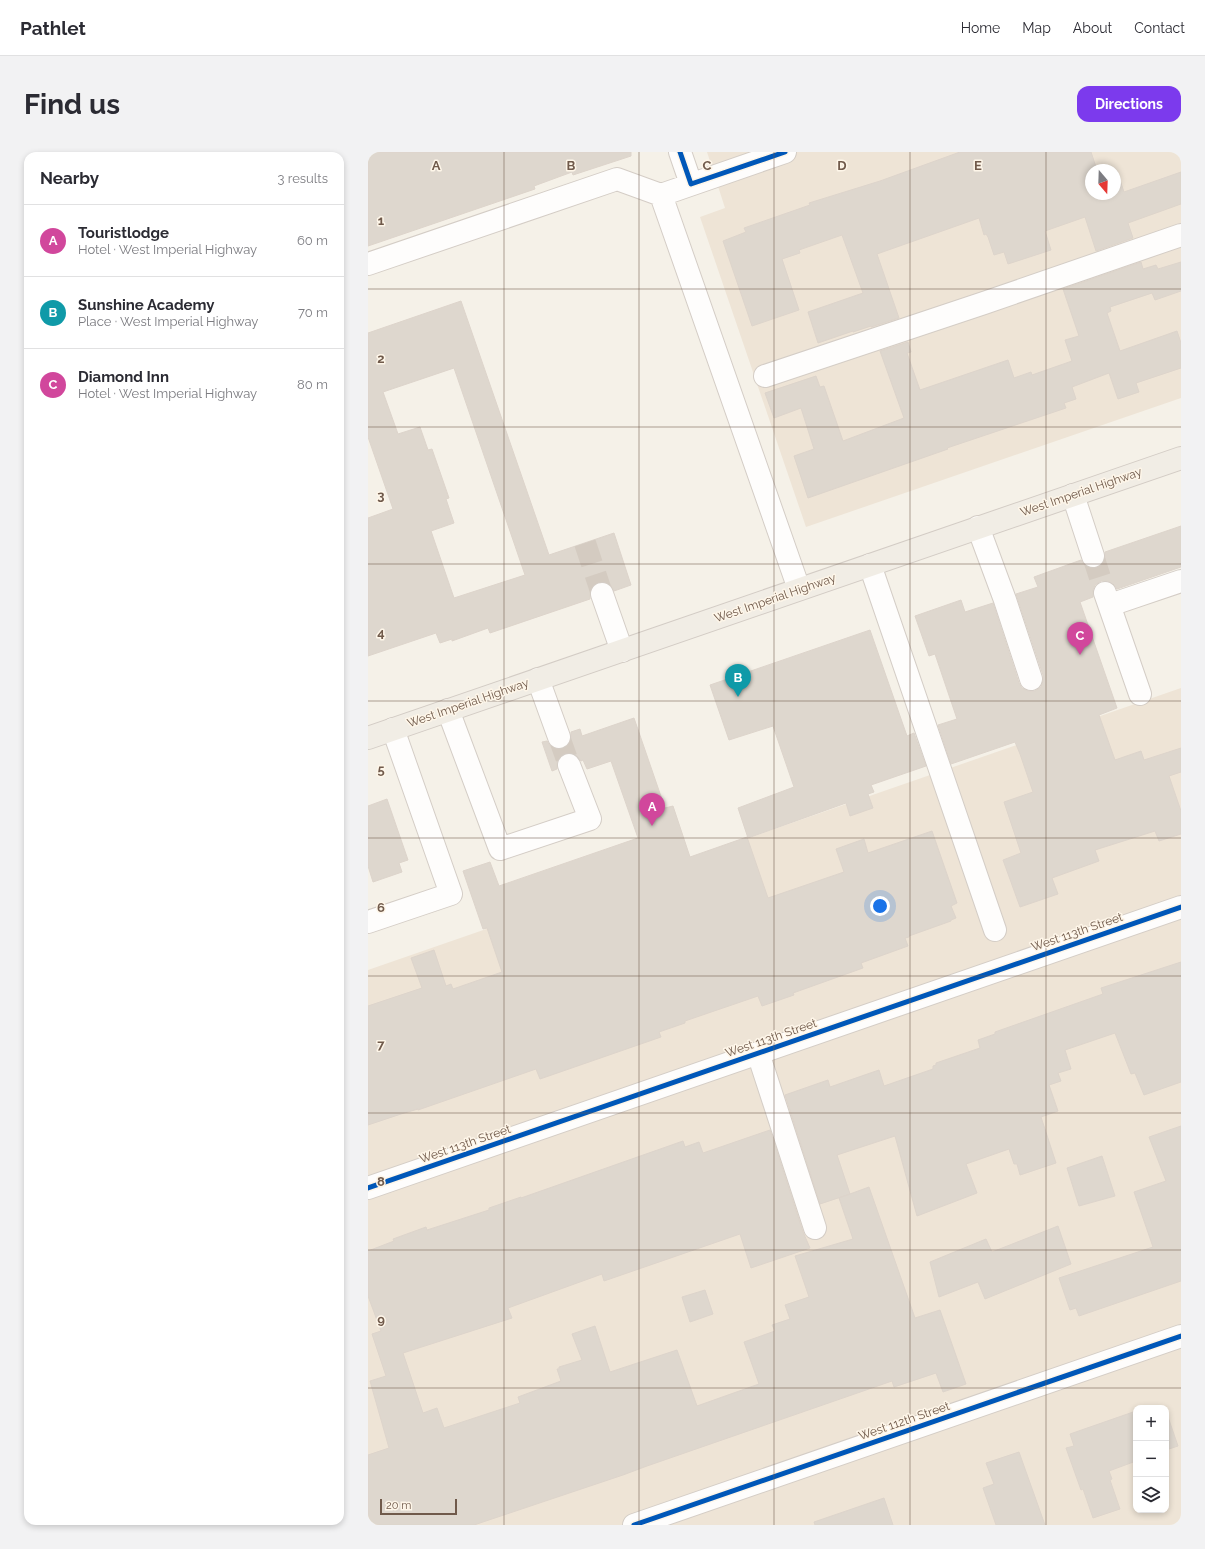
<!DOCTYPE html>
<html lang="en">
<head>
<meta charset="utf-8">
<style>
  body { margin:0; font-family:Raleway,sans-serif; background:#f2f2f3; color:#2b2b33 }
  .controls { position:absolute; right:12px; bottom:12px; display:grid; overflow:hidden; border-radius:8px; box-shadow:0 2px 6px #0003 }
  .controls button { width:36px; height:36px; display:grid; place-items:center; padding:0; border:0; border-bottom:1px solid #e1e1e2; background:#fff; color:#2b2b33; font:20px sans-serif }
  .compass { position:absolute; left:717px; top:12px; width:36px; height:36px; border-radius:50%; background:#fff; box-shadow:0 2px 6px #0003; rotate:161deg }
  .scale { position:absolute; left:12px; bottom:10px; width:77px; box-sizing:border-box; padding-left:4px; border:2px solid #705a4b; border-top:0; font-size:11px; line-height:14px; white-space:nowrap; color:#705a4b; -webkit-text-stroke:3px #fef6e9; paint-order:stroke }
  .you { position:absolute; left:512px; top:754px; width:14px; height:14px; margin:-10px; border:3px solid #fff; border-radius:50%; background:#1a73e8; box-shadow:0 0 0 6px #1a73e833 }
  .badge { display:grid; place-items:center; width:26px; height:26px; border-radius:50%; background:#7c3aed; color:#fff; font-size:13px; font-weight:700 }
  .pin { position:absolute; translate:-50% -33px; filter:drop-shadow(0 1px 2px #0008) }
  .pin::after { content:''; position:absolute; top:21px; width:14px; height:12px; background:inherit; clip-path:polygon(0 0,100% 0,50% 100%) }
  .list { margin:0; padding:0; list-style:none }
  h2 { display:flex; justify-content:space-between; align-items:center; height:52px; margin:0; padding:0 16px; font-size:17px }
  h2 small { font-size:13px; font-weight:400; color:#7c7c81 }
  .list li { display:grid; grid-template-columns:26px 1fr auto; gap:12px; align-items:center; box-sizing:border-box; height:72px; padding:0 16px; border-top:1px solid #e1e1e2 }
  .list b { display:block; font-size:15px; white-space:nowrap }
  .list p { margin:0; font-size:13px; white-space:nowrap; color:#7c7c81 }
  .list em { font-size:13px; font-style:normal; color:#7c7c81 }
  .icon { flex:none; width:22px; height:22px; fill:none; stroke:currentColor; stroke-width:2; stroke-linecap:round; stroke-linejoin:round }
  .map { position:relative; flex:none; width:813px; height:1373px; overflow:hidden; border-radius:12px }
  header { display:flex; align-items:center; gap:24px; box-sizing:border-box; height:56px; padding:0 20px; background:#fff; border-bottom:1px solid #e1e1e2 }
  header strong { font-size:19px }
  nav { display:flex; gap:22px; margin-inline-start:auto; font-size:14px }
  .intro { display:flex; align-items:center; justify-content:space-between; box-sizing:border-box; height:96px; padding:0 24px }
  h1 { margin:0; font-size:28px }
  .button { padding:10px 18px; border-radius:12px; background:#7c3aed; color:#fff; font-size:14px; font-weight:700 }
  main { display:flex; gap:24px; padding:0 24px }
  aside { flex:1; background:#fff; border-radius:12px; box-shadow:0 2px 6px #0003 }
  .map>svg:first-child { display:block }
  .residential { fill:#eee4d6; fill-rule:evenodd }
  .building { fill:#ded7ce; stroke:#ddd4cb; fill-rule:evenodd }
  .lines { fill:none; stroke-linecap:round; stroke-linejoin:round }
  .minor-tunnel { stroke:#d4cbc1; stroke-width:22; stroke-dasharray:22 11; stroke-linecap:butt }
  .minor-casing { stroke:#d4cdc6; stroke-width:24 }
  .major-casing { stroke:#d3ccc5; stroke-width:24 }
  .minor { stroke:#fefdfc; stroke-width:22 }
  .major { stroke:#f1ede5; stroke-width:22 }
  .cycleway-casing { stroke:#fef6e9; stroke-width:8 }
  .cycleway { stroke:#0057b8; stroke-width:5 }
  .grid { fill:none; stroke:#705a4b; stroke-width:1; stroke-opacity:0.55 }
  .labels { text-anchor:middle; stroke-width:3; stroke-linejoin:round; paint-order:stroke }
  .street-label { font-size:12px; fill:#705a4b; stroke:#fef6e9 }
  .grid-label { font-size:13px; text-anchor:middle; font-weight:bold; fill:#705a4b; stroke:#fef6e9; stroke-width:3; stroke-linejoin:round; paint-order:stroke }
</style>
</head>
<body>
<header>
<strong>Pathlet</strong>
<nav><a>Home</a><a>Map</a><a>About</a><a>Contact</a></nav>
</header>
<div class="intro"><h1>Find us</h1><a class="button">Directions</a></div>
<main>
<aside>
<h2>Nearby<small>3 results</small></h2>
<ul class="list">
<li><span class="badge" style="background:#d1479c">A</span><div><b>Touristlodge</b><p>Hotel · West Imperial Highway</p></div><em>60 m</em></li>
<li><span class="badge" style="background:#0f9aa8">B</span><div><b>Sunshine Academy</b><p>Place · West Imperial Highway</p></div><em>70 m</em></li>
<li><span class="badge" style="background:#d1479c">C</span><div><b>Diamond Inn</b><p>Hotel · West Imperial Highway</p></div><em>80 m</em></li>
</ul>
</aside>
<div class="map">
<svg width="813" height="1373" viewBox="0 0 813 1373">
  <rect width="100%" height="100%" fill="#f5f1e8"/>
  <path class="residential" d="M339 0H813V246L438 375 332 65 357 56ZM723 18H747V42H723Z
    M813 536V1373H0V818ZM768 1256H798V1358H768Z"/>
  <path class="building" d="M0 0H263V4L205 23 204 20 166 34 167 37 0 94Z
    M592 0H723L729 18H723V42H747V20L749 19 756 40 813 20V52L760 71 765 86 728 99 717 65 677 79 683 98 640 112 636 100 626 103 620 85 618 82 616 83 611 66 509 102 531 166 503 175V174L485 180V179L450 191 440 160 495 141 474 83 431 98 432 101 414 107 431 158 384 174 355 89 378 80 376 76 442 53 441 51 512 29Z
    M773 110 775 117 788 113 790 117 813 110V139L787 148 784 141 742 155 743 159 739 161 752 199 809 179 813 191V216L768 231 771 240 750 247 741 221 704 235 708 247 696 251 698 256 579 296 580 297 440 346 426 304 446 297 433 256 406 266 397 241 448 224 452 235 456 234 475 289 536 266 512 199 540 190 543 200 539 201 552 238 640 208 646 226 663 220 664 223 704 209 697 188 711 184 695 137Z
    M93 149 181 403 246 381 263 433 246 439 242 432 236 430H230L225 434 222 439V447L122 481 120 476 84 489V487L72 491 68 481 0 504V366L25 357 0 285V181ZM86 216 157 423 86 446 63 379 86 371 78 347 81 346 64 297 60 298 52 275 30 282 15 240Z
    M813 374V415L749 437 745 432 740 429H733L727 433 725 438V445L712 450 749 556 731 563 747 608 773 599 776 608 813 596V620L801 624 813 659V682L791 689 787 679 727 698 731 709 684 726 690 742 652 755 635 708 653 701 636 650 665 640 652 602 647 590 583 612 570 573 589 567 567 502 561 504 547 464 593 448 597 460 625 451 651 531 654 536 660 539H667L673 535 675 529V523L648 442 670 435 666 425 713 408 717 414 722 416H729L735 412 737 407V400Z
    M502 478 539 584 546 581 558 614 503 633 506 640 500 642 505 656 482 664 478 651 380 686 370 656 426 635 405 574 361 588 342 533Z
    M266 566 297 656 305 654 322 705 379 685 400 746 476 720 468 697 496 687 500 701 564 679 589 751 583 754 588 766 583 768V769L541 784V785L537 786 540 794 493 811 495 816 425 841 426 843 394 854 390 844 317 869V871L291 880 293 885 172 927 168 917 50 958V957L33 962 0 973V854L54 836 43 806 66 798 78 834 83 832 85 837 134 820 119 776 115 777 95 719 122 710 131 734 270 686 243 609 219 617 215 608 213 609 209 604 203 601H197L191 606 189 611V617L184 619 174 590 179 589 183 595 188 597H195L201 593 203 587V580L212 577 214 584Z
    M19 647 40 708 31 711 34 720 5 730 0 714V654Z
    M813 810V930L776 943 767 921 763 922 747 881 697 898 703 917 690 921 693 929 681 933 690 959 673 965 688 1011 652 1023 649 1012H646L641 997 598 1012 609 1041 549 1064 527 984 469 1003 482 1042 452 1052 417 943 460 928 462 935 511 918 516 934 565 917V914L568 913V911L612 896 610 888 627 882V880L735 842 733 836Z
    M813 974V1129L711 1164 708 1156 702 1158 691 1126 785 1095 766 1040 798 1029 781 985Z
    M402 978 435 1080 442 1096 383 1116 372 1082 236 1129 234 1122 140 1156 144 1166 35 1201 55 1261 69 1256 76 1276 152 1251 150 1245 193 1229 189 1217H191V1215L214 1208 204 1182 227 1174 242 1220 309 1198 329 1254 391 1232 376 1190 407 1179 404 1173 422 1167 417 1153 441 1145 427 1104 485 1087 471 1046 501 1035 547 1166 572 1158 598 1232 575 1240 568 1221 526 1235 524 1229 279 1314 255 1323 106 1373H0V1303L21 1296 2 1229 18 1224 4 1182 13 1179 0 1144V1099L26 1089 25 1087 58 1075 59 1078 121 1058V1056L153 1045V1046L315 989 317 995 331 990 335 1001Z
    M734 1004 747 1044 711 1054 699 1016Z
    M690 1074 703 1112 617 1147 610 1130 571 1145 562 1110 618 1087 624 1100Z
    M337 1138 345 1162 322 1170 314 1145Z
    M768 1259V1309L741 1319 744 1327 742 1328 752 1357 725 1366 715 1337 713 1338 698 1296 706 1294 702 1282Z
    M798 1259 810 1294 798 1298Z
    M651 1300 677 1373H628L615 1336 626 1332 618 1311Z
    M516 1346 525 1373H447L446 1370Z"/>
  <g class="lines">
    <path class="minor-tunnel" d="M217 391 234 442
      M725 404 737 441
      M191 585 201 613"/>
    <g class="minor-casing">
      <path id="minor" d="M312 0 323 32
        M417 0 293 43 431 437
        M0 112 249 27 293 43
        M397 224 616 151 813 83
        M705 343 725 404
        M610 375 637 448 663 527
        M502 413 627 778
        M737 441 772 542
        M234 442 254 499
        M742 453 813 429
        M170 527 191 585
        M80 558 132 697 222 667 201 613
        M0 770 83 742 25 577
        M390 901 447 1076
        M0 1036 813 755
        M266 1373 813 1184"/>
    </g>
    <g class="major-casing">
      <path id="major" d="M0 586 813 306"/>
    </g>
    <use href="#minor" class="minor"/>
    <use href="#major" class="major"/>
    <g class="cycleway-casing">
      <path id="cycleway" d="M312 0 323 32 417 0
        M0 1036 813 755
        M266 1373 813 1184"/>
    </g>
    <use href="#cycleway" class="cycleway"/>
  </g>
  <path class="grid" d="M136 0V1373M271 0V1373M406 0V1373M542 0V1373M678 0V1373M0 137H813M0 275H813M0 412H813M0 549H813M0 686H813M0 824H813M0 961H813M0 1098H813M0 1236H813"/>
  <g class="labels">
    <g class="street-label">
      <text transform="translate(713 340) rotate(-19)" y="4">West Imperial Highway</text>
      <text transform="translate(407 446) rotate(-19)" y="4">West Imperial Highway</text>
      <text transform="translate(100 551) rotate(-19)" y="4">West Imperial Highway</text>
      <text transform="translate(709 780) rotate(-19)" y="4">West 113th Street</text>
      <text transform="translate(403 886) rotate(-19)" y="4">West 113th Street</text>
      <text transform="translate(97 992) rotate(-19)" y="4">West 113th Street</text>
      <text transform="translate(536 1269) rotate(-19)" y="4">West 112th Street</text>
    </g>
  </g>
  <g class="grid-label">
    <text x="68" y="18">A</text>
    <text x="203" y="18">B</text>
    <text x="339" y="18">C</text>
    <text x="474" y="18">D</text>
    <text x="610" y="18">E</text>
    <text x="13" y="73">1</text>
    <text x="13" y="211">2</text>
    <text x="13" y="348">3</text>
    <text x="13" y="485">4</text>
    <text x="13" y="622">5</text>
    <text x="13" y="760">6</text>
    <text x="13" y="897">7</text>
    <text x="13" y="1034">8</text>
    <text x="13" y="1172">9</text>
  </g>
</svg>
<div class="controls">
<button>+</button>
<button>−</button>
<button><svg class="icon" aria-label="layers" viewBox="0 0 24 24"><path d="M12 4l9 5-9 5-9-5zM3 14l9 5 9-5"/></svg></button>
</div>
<svg class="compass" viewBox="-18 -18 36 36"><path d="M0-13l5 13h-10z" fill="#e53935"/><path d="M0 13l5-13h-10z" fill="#7c7c81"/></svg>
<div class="scale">20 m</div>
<div class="you"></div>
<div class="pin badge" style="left:284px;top:674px;background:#d1479c">A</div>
<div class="pin badge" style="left:370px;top:545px;background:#0f9aa8">B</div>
<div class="pin badge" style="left:712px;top:503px;background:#d1479c">C</div>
</div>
</main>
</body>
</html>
